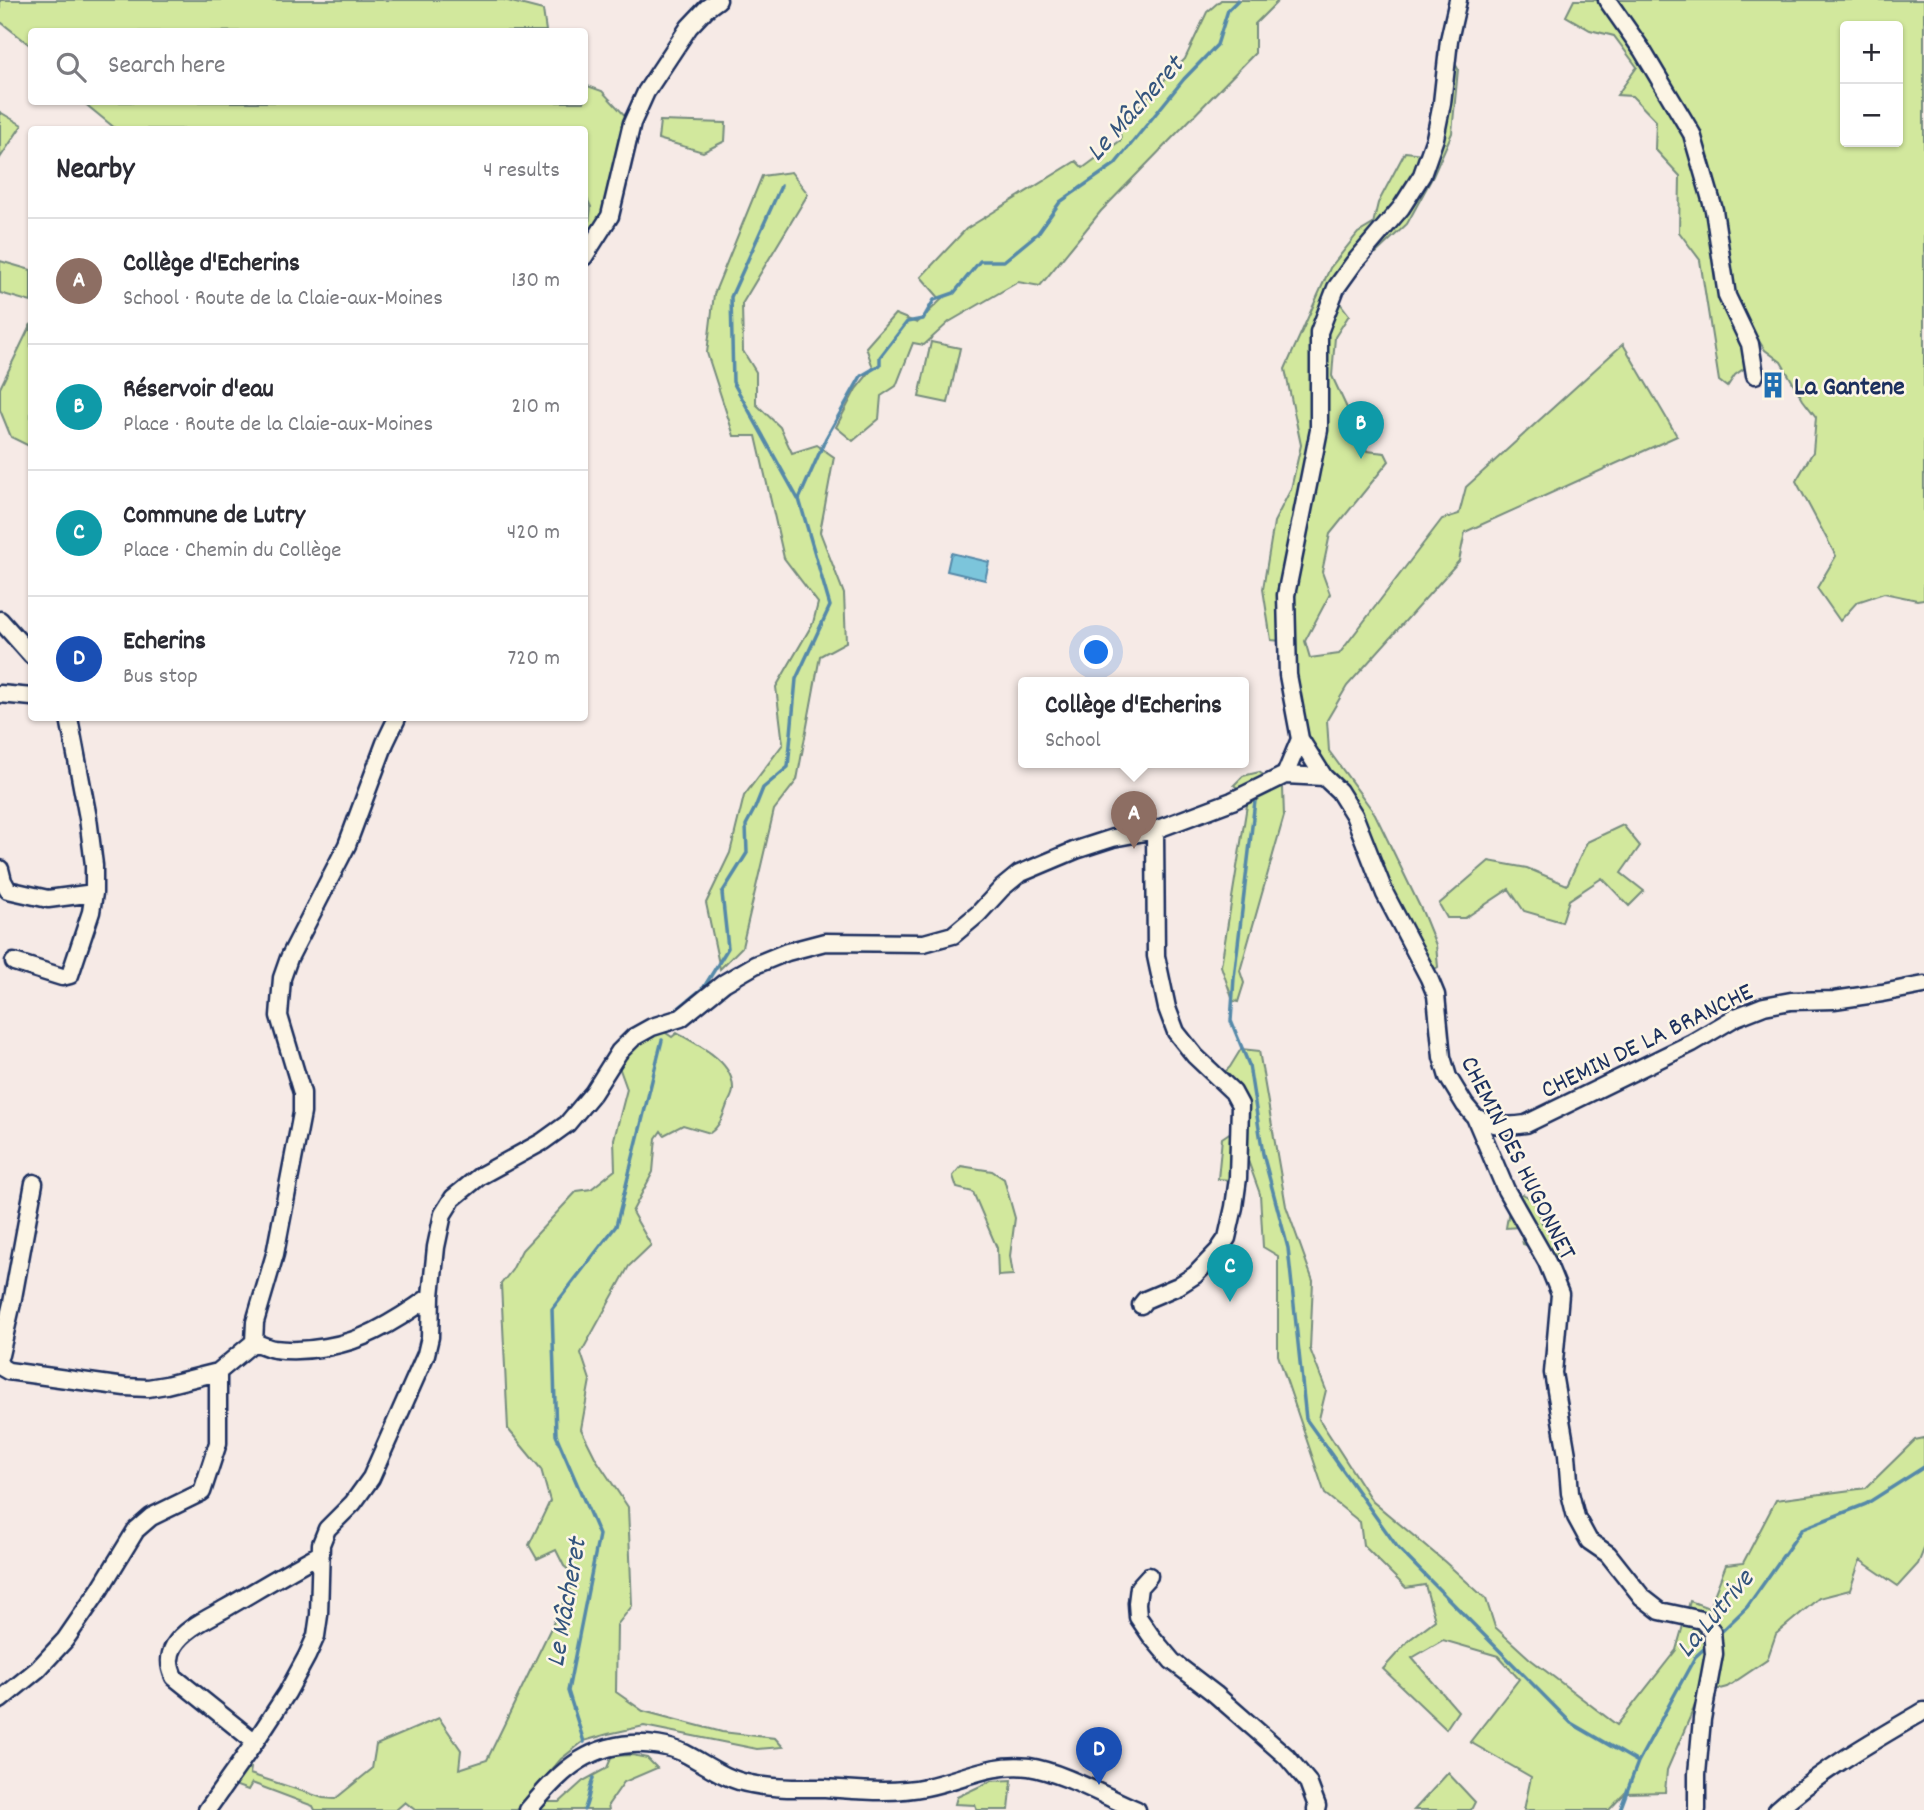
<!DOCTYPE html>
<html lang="en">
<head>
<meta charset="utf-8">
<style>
  body { margin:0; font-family:Dekko,sans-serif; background:#f7f7f7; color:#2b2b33 }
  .controls { position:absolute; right:21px; top:21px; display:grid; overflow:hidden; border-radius:7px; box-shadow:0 2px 5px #0004 }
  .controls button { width:63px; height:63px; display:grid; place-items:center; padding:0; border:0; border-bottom:2px solid #e1e1e2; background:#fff; color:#2b2b33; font:35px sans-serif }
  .you { position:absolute; left:1097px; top:653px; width:24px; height:24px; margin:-18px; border:5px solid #fff; border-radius:50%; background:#1a73e8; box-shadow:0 0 0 10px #1a73e833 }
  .badge { display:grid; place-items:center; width:46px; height:46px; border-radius:50%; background:#1a73e8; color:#fff; font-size:23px; font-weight:700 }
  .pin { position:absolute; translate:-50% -58px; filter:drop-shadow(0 2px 4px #0008) }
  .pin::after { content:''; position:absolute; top:37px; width:24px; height:21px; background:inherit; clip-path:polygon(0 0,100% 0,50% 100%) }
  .popup { position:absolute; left:1018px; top:677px; width:231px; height:91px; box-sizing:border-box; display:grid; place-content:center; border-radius:7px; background:#fff; filter:drop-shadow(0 2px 5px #0005); font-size:23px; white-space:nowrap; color:#7c7c81 }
  .popup b { font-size:26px; color:#2b2b33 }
  .popup::after { content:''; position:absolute; left:50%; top:100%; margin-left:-14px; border:14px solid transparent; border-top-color:#fff }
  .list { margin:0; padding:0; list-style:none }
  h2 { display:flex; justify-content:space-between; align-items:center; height:91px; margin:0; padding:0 28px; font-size:30px }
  h2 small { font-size:23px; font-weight:400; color:#7c7c81 }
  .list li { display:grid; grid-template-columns:46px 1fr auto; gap:21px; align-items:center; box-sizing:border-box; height:126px; padding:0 28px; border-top:2px solid #e1e1e2 }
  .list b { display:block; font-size:26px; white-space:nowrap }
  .list p { margin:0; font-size:23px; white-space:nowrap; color:#7c7c81 }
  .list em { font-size:23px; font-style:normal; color:#7c7c81 }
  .icon { flex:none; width:38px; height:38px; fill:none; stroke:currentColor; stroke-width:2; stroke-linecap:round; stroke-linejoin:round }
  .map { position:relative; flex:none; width:1924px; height:1810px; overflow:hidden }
  .search { position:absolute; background:#fff; box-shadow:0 2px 5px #0004; left:28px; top:28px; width:560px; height:77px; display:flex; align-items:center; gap:18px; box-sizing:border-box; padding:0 24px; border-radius:7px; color:#7c7c81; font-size:26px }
  .panel { position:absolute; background:#fff; box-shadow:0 2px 5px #0004; left:28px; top:126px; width:560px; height:595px; border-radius:7px }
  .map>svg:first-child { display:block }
  .green { fill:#d2e89d; stroke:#768c7e; stroke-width:2; fill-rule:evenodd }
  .water { fill:#7bc5db; stroke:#5589a9; stroke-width:2 }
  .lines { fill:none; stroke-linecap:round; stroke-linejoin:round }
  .stream { stroke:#5589a9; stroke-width:3.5 }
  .minor-casing { stroke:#1b2f5e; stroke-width:21 }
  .minor { stroke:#fcf5e5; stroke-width:16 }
  .labels { text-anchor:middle; stroke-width:5; stroke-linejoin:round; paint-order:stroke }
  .poi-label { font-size:26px; font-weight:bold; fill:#1b2f5e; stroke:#fcf5e5; text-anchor:start }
  .street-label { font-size:26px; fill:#1b2f5e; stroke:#fcf5e5 }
  .water-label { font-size:28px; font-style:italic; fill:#33547d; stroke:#fcf5e5 }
</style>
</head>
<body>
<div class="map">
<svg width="1924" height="1810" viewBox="0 0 1924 1810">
  <rect width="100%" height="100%" fill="#f6eae6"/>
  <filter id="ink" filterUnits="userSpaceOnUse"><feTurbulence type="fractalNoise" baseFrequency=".0143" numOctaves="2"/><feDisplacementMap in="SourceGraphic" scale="14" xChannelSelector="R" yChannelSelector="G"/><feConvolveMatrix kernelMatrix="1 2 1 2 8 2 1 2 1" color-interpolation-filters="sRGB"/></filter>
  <g filter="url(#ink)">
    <path class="green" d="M0 0H504L543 10 546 31 32 32 31 46 2 23 0 24Z
      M1221 0H1279L1255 24V53L1101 211 1040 286 1018 282 949 322 924 345 913 343 896 386 881 396 879 419 853 441 836 427 856 389 873 368 866 347 895 314 917 323 941 300 921 277 966 229 1076 161 1083 168 1121 140 1119 126 1185 59 1207 12Z
      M1574 0H1924V599L1917 600 1884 593 1857 602 1840 621 1817 588 1836 556 1796 481 1813 452 1816 417 1803 400 1781 362 1765 350 1738 310 1728 320 1739 332 1749 365 1735 375 1727 387 1719 381 1700 260 1679 232 1680 176 1655 149 1656 121 1632 96 1617 95 1637 67 1614 36 1590 30 1566 16ZM1845 26H1898V142H1845Z
      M1452 58 1458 69 1452 133 1433 176 1407 224 1376 253 1372 249 1428 174Z
      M585 85 602 91 632 123 610 216 585 256 591 207 585 194 584 130 116 129 83 102H584Z
      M0 112 22 125 0 158Z
      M660 121 726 123 725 141 703 152 658 139Z
      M1405 152 1425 154 1417 175 1315 330V429L1281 641 1271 640 1263 589 1274 522 1291 489 1301 445 1285 369 1330 268 1358 233 1373 224 1378 203Z
      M791 172 808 194 742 304 743 351 756 372V404L780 427 792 453 817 445 834 457 820 532 844 594 846 642 820 656 797 780 774 810 742 947 720 969 706 903 730 853 744 796 783 744 776 687 813 623 818 603 784 558 756 436H734L707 353 714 294 762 176Z
      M0 261 31 270V302L0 293Z
      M1337 299 1349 315 1335 337 1332 376 1367 451 1385 453 1389 461 1330 534 1322 572 1330 594 1305 641 1310 658 1339 654 1442 519 1459 514 1466 487 1623 344 1677 436 1465 532 1459 561 1347 686 1327 720 1329 751 1375 814 1423 913 1436 945 1438 967 1429 972 1386 886 1303 737 1290 677 1289 596 1322 431V333Z
      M31 324V447L11 437 0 410V388Z
      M931 342 960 348 948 403 919 397Z
      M1259 772 1283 788 1284 816 1240 971 1244 983 1238 1002 1233 1001 1221 966 1248 799 1234 785 1243 776Z
      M1623 825 1640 846 1621 873 1644 891 1629 906 1602 878 1569 900 1562 922 1524 911 1509 889 1465 918H1447L1439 904 1489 861 1527 868 1567 885 1587 842Z
      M660 1029 672 1037 677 1033C698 1045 734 1061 733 1090 733 1095 729 1101 727 1105 723 1116 720 1126 710 1133L683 1125 664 1135 661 1131 656 1138 653 1172 632 1212 651 1245 629 1266 581 1353 590 1380 581 1429 596 1459 628 1507 632 1606 617 1625 616 1692 643 1711 722 1732 775 1738 783 1747 757 1749 644 1726 608 1734 584 1741 561 1759 517 1810H415L405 1802 396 1810H315L313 1806 252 1783 248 1790 234 1785 243 1765 251 1768 250 1774 323 1798 335 1799 372 1769 376 1745 439 1718 461 1750 459 1769 487 1760 576 1576 564 1566 556 1550 537 1559 529 1545 550 1501 541 1469 508 1429 501 1284 512 1270 522 1250 577 1191 591 1189 615 1170 614 1139 627 1089 618 1064 633 1044Z
      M1241 1049 1259 1051 1286 1206 1313 1281 1310 1349 1326 1390 1319 1419 1372 1501 1445 1562 1486 1599 1495 1627 1530 1659 1617 1725 1676 1650 1690 1601 1709 1608 1726 1565 1743 1563 1776 1500 1866 1488 1915 1440 1924 1438V1549L1918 1564 1898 1586 1860 1560 1850 1590 1819 1598 1776 1634 1767 1660 1727 1687 1700 1694 1667 1770 1665 1792 1625 1793 1609 1810H1524L1531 1777 1470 1742 1519 1679 1498 1656 1443 1640 1412 1658 1458 1711 1446 1729 1383 1669 1409 1640 1435 1620 1425 1585 1406 1588 1363 1545 1360 1522 1325 1494 1278 1355V1256L1263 1247 1260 1194 1246 1155 1231 1180 1218 1179 1222 1138 1241 1125 1221 1076 1230 1067Z
      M961 1166 992 1171 1004 1179 1015 1218 1010 1256 1013 1275 998 1276 997 1248 973 1192 957 1188 953 1176Z
      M1523 1194 1536 1202 1542 1223 1557 1231V1262L1545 1266 1537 1249 1523 1244 1519 1227 1506 1228 1509 1210 1506 1199Z
      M632 1755 647 1758 657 1768 624 1782 608 1805 609 1810H540L546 1802H560L583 1781 607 1768 612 1756Z
      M1448 1773 1475 1802 1471 1810H1414Z
      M1012 1780 1009 1810H977L975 1805 955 1804 957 1797 991 1781Z"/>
    <path class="water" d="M951 553 989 562 985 580 947 571Z"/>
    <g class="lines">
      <path class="stream" d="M781 186 731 297 733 382 798 499
        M1255 801 1234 978 1231 1021 1249 1065 1263 1154 1288 1248 1306 1419 1398 1548 1571 1723 1638 1762
        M670 1015 704 987 728 948 722 893 747 853 746 825 755 808 763 788 788 767 796 679 830 606 799 499 826 438 861 376 880 365V357L907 322 923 319 934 300 954 293 980 261H1004L1038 233 1060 202 1115 164 1184 79 1217 45 1228 10 1238 0
        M1717 1636 1747 1607 1802 1529 1866 1504 1924 1467
        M584 1742 568 1691 599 1535 556 1435 552 1309 616 1226 662 1040
        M584 1810C589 1801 589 1789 593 1778
        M1620 1810 1638 1762 1695 1657 1707 1646"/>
      <g class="minor-casing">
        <path id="minor" d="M1607 0 1642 50 1692 134 1714 210 1727 296 1750 344 1755 375
          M584 257 610 216 632 123 646 92 689 27 707 8 718 0
          M0 620 32 656
          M0 694 32 697
          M1300 739 1324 777 1339 791 1354 815 1385 894 1429 978 1436 995 1442 1057 1448 1077 1465 1105 1475 1117 1506 1190 1547 1262 1560 1294 1553 1373 1567 1455 1570 1493 1576 1517 1589 1541 1608 1554 1642 1597 1660 1611 1702 1620 1712 1631 1714 1654 1702 1719 1697 1774V1810
          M1285 775 1324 777
          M0 869 3 881 8 890 48 899 94 893
          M14 962 62 977 70 975 91 912 94 893V865L88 818 69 718
          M1475 1117C1493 1126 1507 1127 1526 1124L1692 1043 1736 1017 1764 1006 1791 1001 1834 1000 1882 993 1924 985
          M1141 1305 1145 1300 1178 1286 1195 1275 1218 1251 1227 1238 1234 1207 1238 1178 1240 1105 1233 1092 1195 1056 1176 1032 1167 1008 1156 956 1155 830
          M254 1342 255 1322 275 1254 302 1113V1093L279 1016 282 978 289 958 347 845 385 743 397 718
          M0 1355 12 1303 34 1183
          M0 1364 1 1367 8 1371 125 1387 148 1388 166 1385 218 1372 254 1342C260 1344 268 1348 274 1349 307 1353 346 1346 375 1331 395 1321 413 1309 431 1296
          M1149 1576 1139 1587 1137 1603 1138 1617 1151 1636 1172 1661 1215 1694 1287 1757 1308 1782 1317 1806 1316 1810
          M0 1700 38 1669 65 1640 100 1589 136 1530 151 1517 202 1492 218 1443V1372
          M255 1742 174 1677C169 1666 168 1657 174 1646 185 1628 209 1618 226 1608 257 1590 288 1571 320 1554
          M207 1810 255 1742 287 1693 307 1656 316 1636 319 1615 321 1544 327 1529 353 1503 371 1478 426 1354 430 1337 431 1296 436 1247 443 1214 453 1198 480 1176 542 1142 567 1124 593 1093 619 1052 634 1037 652 1027 681 1018 724 983 755 965 787 952 825 942 924 943 953 935 978 914 1002 888 1019 874 1076 850 1113 838 1155 830 1232 801 1285 775 1300 739 1288 675 1286 595 1319 430V332L1336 288 1354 263 1401 208 1422 175 1435 138 1442 103 1449 40 1458 0
          M528 1810C558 1775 583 1747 632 1744 648 1743 669 1746 684 1753 706 1764 726 1780 751 1784 775 1789 801 1788 825 1788 858 1790 893 1794 926 1787 961 1780 993 1762 1029 1767 1062 1772 1106 1797 1137 1810
          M1777 1810C1821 1770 1873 1741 1924 1711"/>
      </g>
      <use href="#minor" class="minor"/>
    </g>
  </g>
  <defs>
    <g id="building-bare" transform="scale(2.1)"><path d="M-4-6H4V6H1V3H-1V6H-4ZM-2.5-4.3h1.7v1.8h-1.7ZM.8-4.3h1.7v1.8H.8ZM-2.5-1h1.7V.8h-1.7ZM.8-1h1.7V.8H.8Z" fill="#1f6fb2" stroke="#fcf5e5" stroke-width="2.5" paint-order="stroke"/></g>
  </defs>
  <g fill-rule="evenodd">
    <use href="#building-bare" x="1773" y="385"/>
  </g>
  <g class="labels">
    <g class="poi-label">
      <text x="1794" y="394">La Gantene</text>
    </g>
    <g class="street-label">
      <text transform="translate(1646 1039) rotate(-26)" y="9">CHEMIN DE LA BRANCHE</text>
      <text transform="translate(1520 1157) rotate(63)" y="9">CHEMIN DES HUGONNET</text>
    </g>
    <g class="water-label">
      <text transform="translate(1133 107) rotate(-48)" y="10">Le Mâcheret</text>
      <text transform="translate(564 1602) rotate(-80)" y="10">Le Mâcheret</text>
      <text transform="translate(1713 1612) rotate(-50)" y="10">La Lutrive</text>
    </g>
  </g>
</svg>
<div class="controls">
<button>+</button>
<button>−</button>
</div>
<div class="you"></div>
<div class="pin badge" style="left:1134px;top:849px;background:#8d6e63">A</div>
<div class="popup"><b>Collège d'Echerins</b>School</div>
<div class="pin badge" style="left:1361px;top:459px;background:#0f9aa8">B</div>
<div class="pin badge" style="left:1230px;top:1302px;background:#0f9aa8">C</div>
<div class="pin badge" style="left:1099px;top:1785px;background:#1a4fb4">D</div>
<div class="search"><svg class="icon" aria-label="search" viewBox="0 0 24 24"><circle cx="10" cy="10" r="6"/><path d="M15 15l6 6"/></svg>Search here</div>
<section class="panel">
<h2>Nearby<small>4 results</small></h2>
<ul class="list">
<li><span class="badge" style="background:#8d6e63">A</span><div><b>Collège d'Echerins</b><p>School · Route de la Claie-aux-Moines</p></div><em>130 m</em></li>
<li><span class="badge" style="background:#0f9aa8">B</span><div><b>Réservoir d'eau</b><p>Place · Route de la Claie-aux-Moines</p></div><em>210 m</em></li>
<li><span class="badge" style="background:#0f9aa8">C</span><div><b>Commune de Lutry</b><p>Place · Chemin du Collège</p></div><em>420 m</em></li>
<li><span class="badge" style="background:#1a4fb4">D</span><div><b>Echerins</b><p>Bus stop</p></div><em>720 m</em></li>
</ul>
</section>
</div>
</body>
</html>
